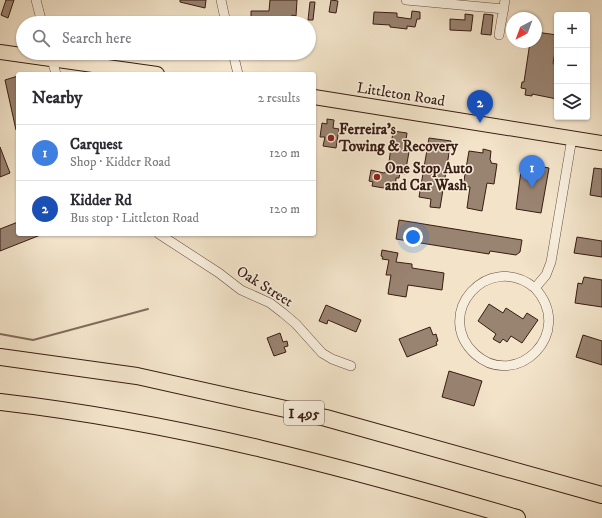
<!DOCTYPE html>
<html lang="en">
<head>
<meta charset="utf-8">
<style>
  body { margin:0; font-family:"IM FELL DW Pica",serif; background:#f7f7f7; color:#2b2b33 }
  .controls { position:absolute; right:12px; top:12px; display:grid; overflow:hidden; border-radius:4px; box-shadow:0 1px 3px #0004 }
  .controls button { width:36px; height:36px; display:grid; place-items:center; padding:0; border:0; border-bottom:1px solid #e1e1e2; background:#fff; color:#2b2b33; font:20px sans-serif }
  .compass { position:absolute; left:506px; top:12px; width:36px; height:36px; border-radius:50%; background:#fff; box-shadow:0 1px 3px #0004; rotate:221deg }
  .you { position:absolute; left:413px; top:237px; width:14px; height:14px; margin:-10px; border:3px solid #fff; border-radius:50%; background:#1a73e8; box-shadow:0 0 0 6px #1a73e833 }
  .badge { display:grid; place-items:center; width:26px; height:26px; border-radius:50%; background:#db2777; color:#fff; font-size:13px; font-weight:700 }
  .pin { position:absolute; translate:-50% -33px; filter:drop-shadow(0 1px 2px #0008) }
  .pin::after { content:''; position:absolute; top:21px; width:14px; height:12px; background:inherit; clip-path:polygon(0 0,100% 0,50% 100%) }
  .list { margin:0; padding:0; list-style:none }
  h2 { display:flex; justify-content:space-between; align-items:center; height:52px; margin:0; padding:0 16px; font-size:17px }
  h2 small { font-size:13px; font-weight:400; color:#7c7c81 }
  .list li { display:grid; grid-template-columns:26px 1fr auto; gap:12px; align-items:center; box-sizing:border-box; height:56px; padding:0 16px; border-top:1px solid #e1e1e2 }
  .list b { display:block; font-size:15px; white-space:nowrap }
  .list p { margin:0; font-size:13px; white-space:nowrap; color:#7c7c81 }
  .list em { font-size:13px; font-style:normal; color:#7c7c81 }
  .icon { flex:none; width:22px; height:22px; fill:none; stroke:currentColor; stroke-width:2; stroke-linecap:round; stroke-linejoin:round }
  .map { position:relative; flex:none; width:602px; height:518px; overflow:hidden }
  .search { position:absolute; background:#fff; box-shadow:0 1px 3px #0004; left:16px; top:16px; width:300px; height:44px; display:flex; align-items:center; gap:10px; box-sizing:border-box; padding:0 14px; border-radius:22px; color:#7c7c81; font-size:15px }
  .panel { position:absolute; background:#fff; box-shadow:0 1px 3px #0004; left:16px; top:72px; width:300px; height:164px; border-radius:4px }
  .map>svg:first-child { display:block }
  .lines { fill:none; stroke-linecap:round; stroke-linejoin:round }
  .stream { stroke:#826b5b; stroke-width:2 }
  .building { fill:#998371; stroke:#391c12 }
  .street-casing { stroke:#674e40; stroke-width:10 }
  .primary-casing { stroke:#391c12; stroke-width:16 }
  .highway-casing { stroke:#391c12; stroke-width:18 }
  .street { stroke:#f7eddc; stroke-width:9 }
  .primary { stroke:#f2e3c9; stroke-width:14 }
  .highway { stroke:#f2e3c9; stroke-width:16 }
  .poi-dot { fill:#8f2418; stroke:#f7eddc; stroke-width:1.5 }
  .labels { text-anchor:middle; stroke-width:3; stroke-linejoin:round; paint-order:stroke }
  .shield { fill:#f7eddc; stroke:#725b4f; stroke-width:1 }
  .shield-label { font-size:14px; font-weight:bold; fill:#391c12 }
  .street-label { font-size:15px; fill:#391c12; stroke:#f7eddc }
  .poi-label { font-size:15px; font-weight:bold; fill:#391c12; stroke:#f7eddc; text-anchor:start }
</style>
</head>
<body>
<div class="map">
<svg width="602" height="518" viewBox="0 0 602 518">
  <rect width="100%" height="100%" fill="#f2e3c9"/>
  <filter id="stains"><feTurbulence type="fractalNoise" baseFrequency=".005" numOctaves="4"/><feColorMatrix values="0 0 0 0 .2 0 0 0 0 .09 0 0 0 0 .02 0 0 0 .5 -.17"/></filter>
  <radialGradient id="worn" r=".72"><stop offset=".6" stop-color="#630" stop-opacity="0"/><stop offset="1" stop-color="#630" stop-opacity=".3"/></radialGradient>
  <g class="lines">
    <path class="stream" d="M0 334 33 340 148 309"/>
  </g>
  <path class="building" d="M6 0H14L8 18 1 15Z
    M180 0H206L205 8 180 2Z
    M270 0H297L296 16 292 15V19L251 17V11H269Z
    M331 0 338 1 336 13 329 12Z
    M310 2H315L313 20H308Z
    M412 11 420 12V19H417L415 27 407 26V29L390 27V25L373 24 374 12 397 13V17L411 19Z
    M465 14 473 15 471 31 450 30V19L465 20Z
    M484 14 493 15 491 35 481 34Z
    M536 32 557 35V47H556L553 63 557 68V99L532 94V96L525 95 526 89 521 88 522 82H524L530 42H536Z
    M18 76V130H16L5 80Z
    M327 119 334 120 333 128 339 129 336 148 323 146 325 137H320L322 123 327 124Z
    M393 131 407 133 406 140 411 141 405 174 400 173 399 178H396L395 190 372 186 373 182 369 181 371 170 384 173 388 170Z
    M429 138 451 141 440 208 430 207 431 199 419 197Z
    M0 147 10 173 0 177Z
    M483 149 491 151 490 160 491 161V163L497 164 494 184 487 183 482 211 467 208 470 187 463 186 469 151 483 153Z
    M522 163 549 168 541 213 516 209Z
    M594 168 602 169V197L590 195Z
    M399 220 522 240 520 252 516 255 490 251 489 254 396 239Z
    M18 222V234H43L0 251V229Z
    M577 237 602 241V257L574 253Z
    M382 250 398 253 396 262 412 264V268L444 273 442 290 408 285 406 297 388 294 391 275H386L389 260 382 259 383 257 381 256Z
    M584 277 602 280V307L575 303 578 283 582 284Z
    M489 304 503 313 506 308 523 319 527 313 538 320 522 343 511 336 507 342 503 339 500 343 493 339 496 334 478 321Z
    M326 305 361 320 356 332 328 320 327 324 319 321Z
    M430 327 433 335 436 334 438 341 436 342 437 345 407 357 399 339Z
    M280 333 283 342 287 341 288 346 284 347 286 352 274 356 267 338Z
    M583 335 602 341V365L576 357Z
    M449 371 482 381 474 406 442 397Z"/>
  <g class="lines">
    <g class="street-casing">
      <path id="street" d="M36 0 42 23
        M221 0 226 23
        M406 0 504 9
        M499 35 505 0
        M233 53 238 74
        M51 56 56 74
        M159 234 219 273 241 290 270 303 283 313 296 324 322 353 332 359 351 366
        M535 288C576 333 516 391 475 354 432 314 488 250 535 288L546 275 551 262 572 138"/>
    </g>
    <g class="primary-casing">
      <path id="primary" d="M0 52 157 74
        M314 97 602 143"/>
    </g>
    <g class="highway-casing">
      <path id="highway" d="M0 357 137 376 326 418 602 495
        M0 402C176 422 348 468 517 518"/>
    </g>
    <use href="#street" class="street"/>
    <use href="#primary" class="primary"/>
    <use href="#highway" class="highway"/>
  </g>
  <g class="poi-dot">
    <circle cx="331" cy="138" r="4"/>
    <circle cx="377" cy="177" r="4"/>
  </g>
  <g class="labels">
    <rect class="shield" x="284" y="401" width="40" height="24" rx="3"/>
    <g class="shield-label">
      <text x="304" y="418">I 495</text>
    </g>
    <g class="street-label">
      <text transform="translate(401 94) rotate(9)" y="5">Littleton Road</text>
      <text transform="translate(265 286) rotate(32)" y="5">Oak Street</text>
    </g>
    <g class="poi-label">
      <text x="339" y="134">Ferreira's<tspan x="339" dy="17">Towing &amp; Recovery</tspan></text>
      <text x="385" y="173">One Stop Auto<tspan x="385" dy="17">and Car Wash</tspan></text>
    </g>
  </g>
  <rect width="100%" height="100%" filter="url(#stains)"/>
  <rect width="100%" height="100%" fill="url(#worn)"/>
</svg>
<div class="controls">
<button>+</button>
<button>−</button>
<button><svg class="icon" aria-label="layers" viewBox="0 0 24 24"><path d="M12 4l9 5-9 5-9-5zM3 14l9 5 9-5"/></svg></button>
</div>
<svg class="compass" viewBox="-18 -18 36 36"><path d="M0-13l5 13h-10z" fill="#e53935"/><path d="M0 13l5-13h-10z" fill="#7c7c81"/></svg>
<div class="you"></div>
<div class="pin badge" style="left:532px;top:188px;background:#3f7fe0">1</div>
<div class="pin badge" style="left:480px;top:123px;background:#1a4fb4">2</div>
<div class="search"><svg class="icon" aria-label="search" viewBox="0 0 24 24"><circle cx="10" cy="10" r="6"/><path d="M15 15l6 6"/></svg>Search here</div>
<section class="panel">
<h2>Nearby<small>2 results</small></h2>
<ul class="list">
<li><span class="badge" style="background:#3f7fe0">1</span><div><b>Carquest</b><p>Shop · Kidder Road</p></div><em>120 m</em></li>
<li><span class="badge" style="background:#1a4fb4">2</span><div><b>Kidder Rd</b><p>Bus stop · Littleton Road</p></div><em>120 m</em></li>
</ul>
</section>
</div>
</body>
</html>
